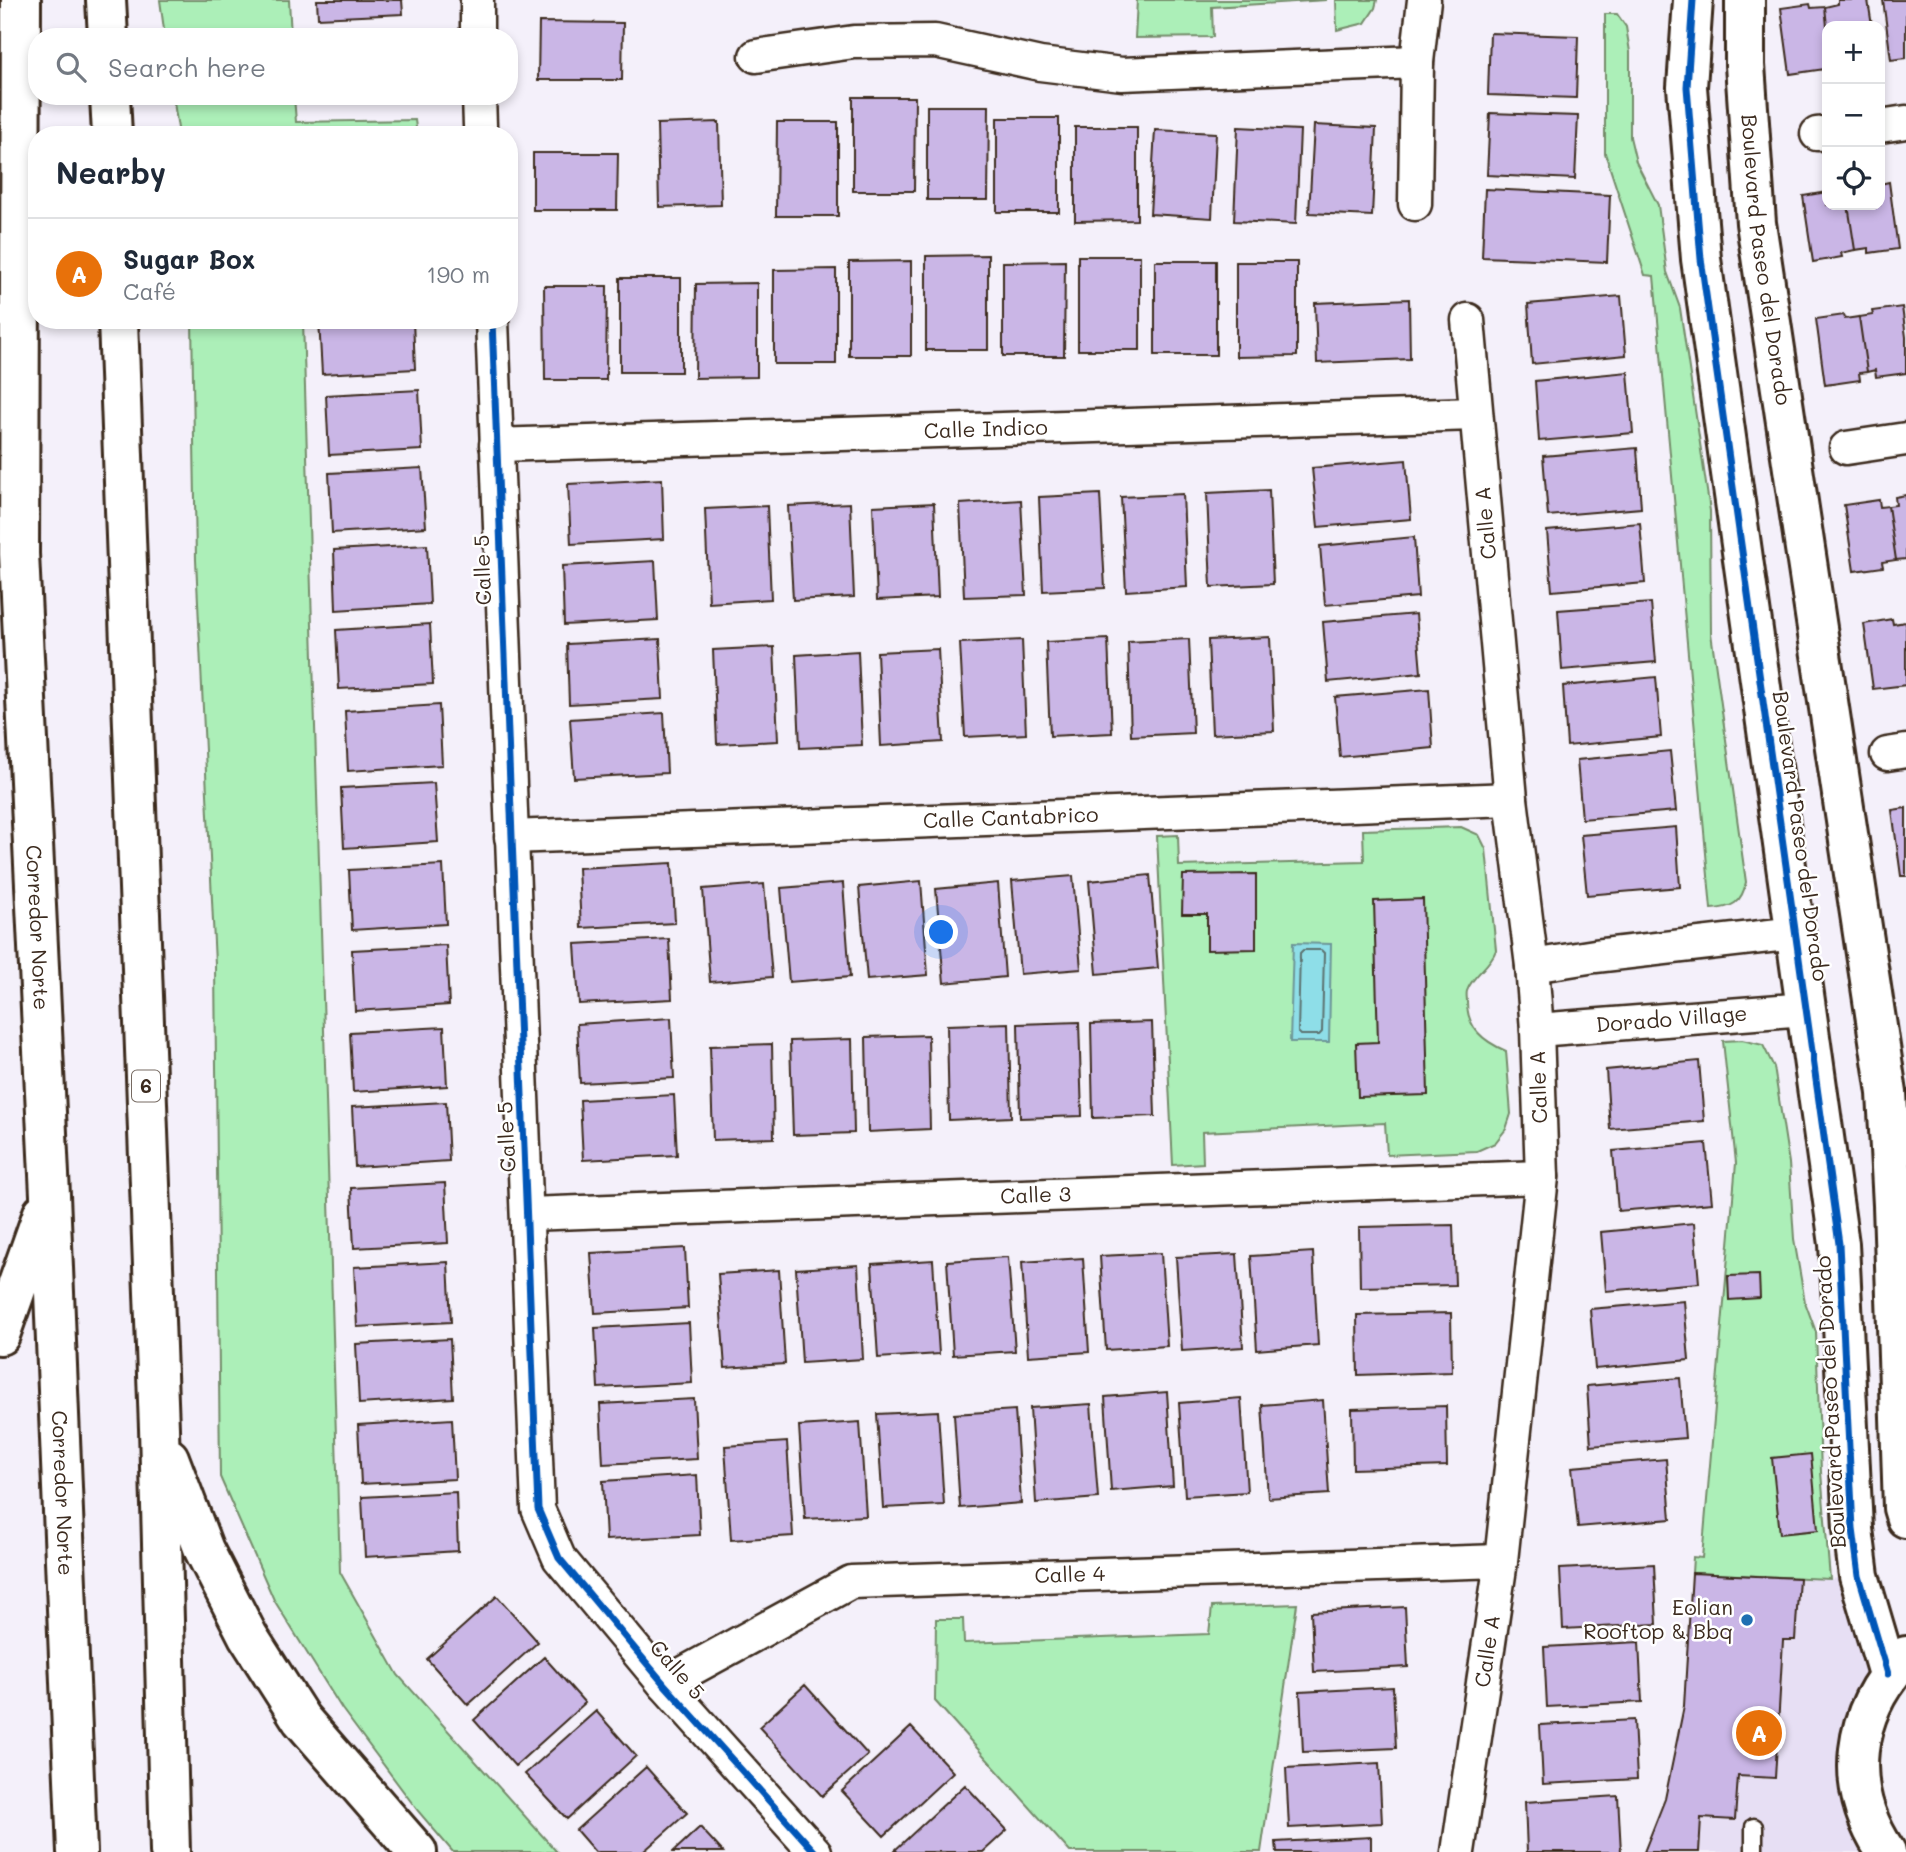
<!DOCTYPE html>
<html lang="en">
<head>
<meta charset="utf-8">
<style>
  body { margin:0; font-family:Mali,sans-serif; background:#f2f2f3; color:#1f2937 }
  .controls { position:absolute; right:21px; top:21px; display:grid; overflow:hidden; border-radius:14px; box-shadow:0 4px 10px #0003 }
  .controls button { width:63px; height:63px; display:grid; place-items:center; padding:0; border:0; border-bottom:2px solid #e0e1e3; background:#fff; color:#1f2937; font:35px sans-serif }
  .you { position:absolute; left:942px; top:933px; width:24px; height:24px; margin:-18px; border:5px solid #fff; border-radius:50%; background:#1a73e8; box-shadow:0 0 0 10px #1a73e833 }
  .badge { display:grid; place-items:center; width:46px; height:46px; border-radius:50%; background:#0b8043; color:#fff; font-size:23px; font-weight:700 }
  .pin { position:absolute; translate:-50% -50%; border:4px solid #fff; box-shadow:0 2px 7px #0006 }
  .list { margin:0; padding:0; list-style:none }
  h2 { display:flex; justify-content:space-between; align-items:center; height:91px; margin:0; padding:0 28px; font-size:30px }
  h2 small { font-size:23px; font-weight:400; color:#747a83 }
  .list li { display:grid; grid-template-columns:46px 1fr auto; gap:21px; align-items:center; box-sizing:border-box; height:112px; padding:0 28px; border-top:2px solid #e0e1e3 }
  .list b { display:block; font-size:26px; white-space:nowrap }
  .list p { margin:0; font-size:23px; white-space:nowrap; color:#747a83 }
  .list em { font-size:23px; font-style:normal; color:#747a83 }
  .icon { flex:none; width:38px; height:38px; fill:none; stroke:currentColor; stroke-width:2; stroke-linecap:round; stroke-linejoin:round }
  .map { position:relative; flex:none; width:1906px; height:1852px; overflow:hidden }
  .search { position:absolute; background:#fff; box-shadow:0 4px 10px #0003; left:28px; top:28px; width:490px; height:77px; display:flex; align-items:center; gap:18px; box-sizing:border-box; padding:0 24px; border-radius:28px; color:#747a83; font-size:26px }
  .panel { position:absolute; background:#fff; box-shadow:0 4px 10px #0003; left:28px; top:126px; width:490px; height:203px; border-radius:28px }
  .map>svg:first-child { display:block }
  .built { fill:#e7dff4 }
  .green { fill:#acefb8; stroke:#748c6b; stroke-width:2 }
  .water { fill:#8edee8; stroke:#6d9697; stroke-width:2 }
  .lines { fill:none; stroke-linecap:round; stroke-linejoin:round }
  .shore { stroke:#5c726f; stroke-width:2 }
  .building { fill:#cab6e6; stroke:#3b2a1e; stroke-width:2 }
  .service-casing { stroke:#3b2a1e; stroke-width:21 }
  .minor-casing { stroke:#3b2a1e; stroke-width:37 }
  .tertiary-casing { stroke:#3b2a1e; stroke-width:44 }
  .motorway-casing { stroke:#3b2a1e; stroke-width:44 }
  .service { stroke:#fff; stroke-width:16 }
  .minor { stroke:#fff; stroke-width:32 }
  .tertiary { stroke:#fff; stroke-width:38 }
  .motorway { stroke:#fff; stroke-width:38 }
  .cycleway-casing { stroke:#fff; stroke-width:11 }
  .cycleway { stroke:#0057b8; stroke-width:7 }
  .poi-dot { fill:#1f6fb2; stroke:#fff; stroke-width:2.5 }
  .labels { text-anchor:middle; stroke-width:5; stroke-linejoin:round; paint-order:stroke }
  .shield { fill:#fff; stroke:#766a62; stroke-width:2 }
  .shield-label { font-size:19px; font-weight:bold; fill:#3b2a1e }
  .street-label { font-size:21px; fill:#3b2a1e; stroke:#fff }
  .poi-label { font-size:21px; fill:#3b2a1e; stroke:#fff; text-anchor:end }
</style>
</head>
<body>
<div class="map">
<svg width="1906" height="1852" viewBox="0 0 1906 1852">
  <rect width="100%" height="100%" fill="#f4f0fa"/>
  <filter id="ink" filterUnits="userSpaceOnUse"><feTurbulence type="fractalNoise" baseFrequency=".0143" numOctaves="2"/><feDisplacementMap in="SourceGraphic" scale="14" xChannelSelector="R" yChannelSelector="G"/><feConvolveMatrix kernelMatrix="1 2 1 2 8 2 1 2 1" color-interpolation-filters="sRGB"/></filter>
  <g filter="url(#ink)">
    <path class="built" d="M1692 1573 1830 1579 1859 1576 1888 1674 1864 1721 1886 1852H1644L1665 1799 1684 1706Z"/>
    <path class="green" d="M160 0H289L291 37H165Z
      M1137 0H1327L1212 7 1213 37 1135 38Z
      M1336 0H1377L1375 8 1365 23 1337 30Z
      M1605 14H1617L1626 27 1630 52V137L1636 162 1658 205 1667 272 1680 308 1710 511 1711 633 1746 882C1742 903 1732 908 1711 909L1654 276 1645 275 1605 153Z
      M173 96H294L296 122 415 120 417 135H179Z
      M192 320H303L340 1572 398 1675 557 1852H453L418 1811 342 1709 274 1600 220 1477 215 964 196 560Z
      M1461 827 1479 835 1486 849 1496 950C1490 967 1472 975 1467 991 1466 994 1467 998 1467 1002 1467 1028 1483 1041 1506 1051L1511 1114 1506 1129 1495 1143 1477 1151 1387 1155 1385 1123 1202 1132 1203 1163 1173 1165 1157 836 1178 835 1179 866 1364 861 1363 830Z
      M1742 1040 1763 1045 1774 1067 1789 1163 1794 1239 1805 1302 1816 1332 1821 1472 1830 1579 1692 1573 1693 1557 1702 1558 1736 1163 1723 1041Z
      M1297 1604 1261 1852H1070L935 1701 936 1619H963L964 1643 1209 1634 1212 1607Z"/>
    <path class="water" d="M1293 943 1331 944 1329 1042H1290Z"/>
    <g class="lines">
      <path class="shore" d="M1303 950H1321L1324 953 1322 1032 1319 1035H1301L1298 1032 1300 953Z"/>
    </g>
    <path class="building" d="M317 0H402L403 14 318 18Z
      M1838 0H1868L1872 26H1827L1825 7 1838 4Z
      M1883 0H1906V58L1891 60Z
      M1810 4 1811 8 1825 7 1827 26V62L1824 63 1825 69 1790 74 1781 8Z
      M539 22 623 23 622 80H538Z
      M394 29 395 37H316V35Z
      M1490 33 1578 36 1576 98 1488 95Z
      M853 97H915L914 191H853Z
      M927 106H989L988 200H927Z
      M1490 113 1578 116 1575 179 1487 175Z
      M997 118H1059V212H997Z
      M719 122 721 205 659 207 657 124Z
      M777 122H838V216H776Z
      M1314 125 1376 128 1372 216 1309 213Z
      M1075 127H1137V220L1075 221Z
      M1238 127 1300 130 1296 224 1234 221Z
      M1155 130 1216 133 1212 218 1150 214Z
      M533 153H618L617 210H533Z
      M1889 182 1898 249 1869 253V248L1855 250 1848 205H1880V184Z
      M1485 189 1610 195 1607 262 1482 257Z
      M1827 192V205H1848L1855 250 1841 253 1842 257 1813 262 1803 196Z
      M988 255V350H926V256Z
      M1078 256H1140V350H1078Z
      M911 261V356H849V262Z
      M1065 261 1064 356H1003V262Z
      M1155 261H1216V355H1155Z
      M1236 262H1297V356L1236 357Z
      M836 269V364H774V270Z
      M620 278H681V372H620Z
      M757 283V377L695 378 696 284Z
      M544 286H607L606 380H545Z
      M1621 296 1626 355 1532 364 1528 304Z
      M1409 299 1410 359 1317 363 1315 303Z
      M1902 307 1906 337V373L1876 377 1875 370 1867 372 1859 317 1873 315 1872 311Z
      M1844 315 1845 319 1859 317 1867 372 1859 373 1860 380 1825 385 1816 319Z
      M319 320H413L415 369 322 374Z
      M1628 372 1633 433 1539 441 1535 381Z
      M419 390 422 450 329 455 326 395Z
      M1637 448 1641 508 1548 516 1543 456Z
      M1406 460 1411 519 1318 527 1312 468Z
      M422 468 426 527 332 533 329 473Z
      M662 479 664 539 571 544 568 484Z
      M1269 490 1273 584 1211 587 1207 493Z
      M1100 494 1105 588 1043 591 1039 497Z
      M1183 494 1187 587 1126 591 1121 497Z
      M1906 495V559L1896 560 1888 506 1896 505 1895 497Z
      M1021 500 1026 595 964 597 960 504Z
      M1879 500 1880 507 1888 506 1896 560 1882 562 1883 567 1854 571 1844 505Z
      M850 503 854 597 793 600 788 506Z
      M934 503 938 597 877 600 873 506Z
      M767 506 771 599 709 603 705 509Z
      M1640 523 1645 583 1552 591 1547 531Z
      M1414 537 1418 597 1325 605 1320 546Z
      M427 545 430 604 336 610 334 550Z
      M655 561 658 620 564 625 562 566Z
      M1651 603 1656 662 1562 670 1558 610Z
      M1416 614 1421 673 1328 682 1323 622Z
      M1892 619 1893 624 1906 622V685L1873 689 1864 624Z
      M430 624 433 684 339 689 336 630Z
      M1270 637 1274 731 1212 734 1208 640Z
      M660 639 663 699 569 704 567 644Z
      M1108 639 1112 733 1050 736 1046 642Z
      M1189 639 1193 733 1131 736 1128 642Z
      M1022 640 1026 734 965 737 960 643Z
      M774 647 778 741 717 744 713 650Z
      M938 649 943 742 881 746 877 652Z
      M858 651 862 745 800 748 796 655Z
      M1656 677 1661 737 1567 746 1563 686Z
      M1429 689 1433 748 1340 757 1335 697Z
      M439 705 442 765 348 771 345 711Z
      M664 713 667 773 574 778 570 719Z
      M1670 751 1676 811 1582 819 1577 760Z
      M434 783 438 842 344 848 341 788Z
      M1906 808V876H1901L1892 810Z
      M1676 827 1680 887 1587 895 1581 835Z
      M672 863 675 923 581 928 578 868Z
      M443 865 446 924 352 930 349 870Z
      M1256 874V949L1207 950V914H1182L1183 875Z
      M1150 875 1158 968 1097 974 1089 881Z
      M1073 876 1081 969 1020 974 1012 881Z
      M921 881 928 975 867 980 859 887Z
      M843 883 850 977 789 982 781 888Z
      M998 883 1005 977 944 983 936 889Z
      M764 884 772 977 710 982 703 889Z
      M1423 899 1428 1095 1358 1097 1356 1043 1378 1042 1374 901Z
      M669 939 672 999 579 1004 575 944Z
      M446 945 449 1005 355 1011 352 950Z
      M671 1018 674 1078 580 1083 577 1024Z
      M1079 1022 1082 1116 1020 1118 1018 1024Z
      M1152 1022 1155 1116 1093 1118 1091 1024Z
      M1009 1023 1011 1117 949 1120 947 1025Z
      M444 1027 447 1086 353 1092 350 1032Z
      M928 1035 930 1129 868 1132 866 1037Z
      M852 1039 854 1133 793 1135 790 1041Z
      M772 1044 774 1138 713 1140 710 1046Z
      M1699 1061 1704 1121 1610 1129 1606 1070Z
      M674 1095 677 1155 583 1160 580 1100Z
      M446 1102 449 1161 355 1167 352 1107Z
      M1706 1143 1712 1203 1618 1211 1613 1151Z
      M445 1183 448 1243 354 1248 351 1188Z
      M1694 1223 1699 1283 1606 1291 1601 1232Z
      M1453 1225 1455 1285 1360 1287 1359 1227Z
      M685 1248 688 1308 595 1313 591 1253Z
      M1313 1252 1318 1345 1257 1350 1251 1256Z
      M1161 1253 1167 1346 1106 1350 1100 1256Z
      M1237 1254 1243 1347 1182 1351 1176 1257Z
      M1008 1257 1015 1351 953 1355 947 1261Z
      M1083 1258 1089 1352 1028 1356 1022 1262Z
      M933 1260 939 1354 878 1358 872 1264Z
      M448 1262 451 1322 357 1327 354 1267Z
      M858 1265 863 1359 802 1363 796 1269Z
      M779 1270 785 1364 725 1368 718 1274Z
      M1759 1275 1760 1298 1729 1300 1728 1276Z
      M1684 1301 1689 1360 1595 1369 1590 1309Z
      M1451 1313 1452 1372 1358 1375 1357 1315Z
      M689 1323 692 1383 598 1388 595 1328Z
      M450 1339 453 1398 359 1404 356 1344Z
      M1680 1378 1685 1438 1591 1446 1587 1386Z
      M1167 1392 1173 1486 1111 1491 1105 1397Z
      M1241 1398 1247 1492 1185 1496 1179 1403Z
      M694 1399 697 1459 603 1464 600 1404Z
      M1323 1400 1329 1494 1268 1498 1262 1405Z
      M1091 1404 1098 1498 1036 1503 1030 1408Z
      M1446 1406 1447 1466 1353 1469 1352 1409Z
      M1015 1410 1021 1503 960 1508 954 1414Z
      M938 1411 944 1505 883 1508 877 1414Z
      M452 1419 455 1479 361 1484 358 1425Z
      M860 1422 866 1516 805 1519 799 1426Z
      M787 1442 793 1536 731 1540 725 1446Z
      M1811 1454 1818 1530 1780 1534 1772 1458Z
      M1666 1459 1671 1519 1578 1527 1572 1467Z
      M697 1475 700 1535 606 1540 603 1481Z
      M456 1492 458 1551 365 1557 362 1497Z
      M1654 1564 1657 1624 1563 1629 1560 1569Z
      M1692 1573 1799 1578 1795 1640H1783L1775 1778 1738 1776 1735 1820 1701 1818 1699 1852H1644L1665 1799 1684 1706Z
      M497 1596 538 1642 468 1705 427 1659Z
      M1405 1607 1408 1667 1314 1672 1311 1612Z
      M1639 1642 1642 1702 1547 1707 1544 1647Z
      M544 1657 585 1703 515 1766 474 1720Z
      M805 1685 868 1755 822 1796 759 1727Z
      M1393 1687 1396 1748 1303 1752 1300 1692Z
      M596 1711 636 1756 567 1819 525 1774Z
      M1634 1720 1637 1779 1543 1784 1540 1725Z
      M911 1727 953 1772 884 1836 842 1791Z
      M1379 1763 1382 1823 1289 1828 1286 1768Z
      M646 1767 687 1813 643 1852H595L576 1830Z
      M965 1785 1007 1830 983 1852H898L895 1850Z
      M1618 1796 1621 1852H1527L1525 1802Z
      M700 1827 723 1852H673Z
      M1371 1837V1852H1277L1276 1842Z"/>
    <g class="lines">
      <g class="service-casing">
        <path id="service" d="M1754 1852V1827"/>
      </g>
      <g class="minor-casing">
        <g id="minor">
          <path d="M477 0V37"/>
          <path d="M756 56 854 42 935 41 1040 64 1122 74 1417 62"/>
          <path d="M479 96 480 126"/>
          <path d="M1880 126 1906 122"/>
          <path d="M1817 134 1827 133"/>
          <path d="M1415 204 1417 62 1424 0"/>
          <path d="M492 320 538 1509 559 1558 664 1684 815 1852"/>
          <path id="s1" d="M496 445 1475 414"/>
          <path d="M1846 448 1906 439"/>
          <path d="M1887 754 1906 751"/>
          <path id="s2" d="M511 837 1511 799"/>
          <path d="M1532 966 1595 956 1795 933"/>
          <path id="s3" d="M1537 1030 1806 1009"/>
          <path id="s4" d="M528 1214 1542 1177"/>
          <path id="s5" d="M664 1684 851 1582 1501 1561"/>
          <path id="s6" d="M1458 1852 1501 1561 1542 1177 1537 1030 1532 966 1511 799 1468 320"/>
        </g>
      </g>
      <g class="tertiary-casing">
        <g id="tertiary">
          <path d="M1693 0 1687 87 1701 259 1839 1244 1853 1529 1859 1576 1888 1674"/>
          <path id="s7" d="M1745 0V65L1756 223 1887 1093 1893 1205 1903 1508 1906 1518"/>
          <path d="M1886 1852C1842 1787 1851 1712 1906 1656"/>
        </g>
      </g>
      <g class="motorway-casing">
        <g id="motorway">
          <path id="s8" d="M21 0 19 554 50 1195 77 1852"/>
          <path d="M106 0 108 37"/>
          <path d="M110 96 112 135"/>
          <path d="M118 320 159 1428 170 1852"/>
          <path d="M0 1335 43 1213"/>
          <path d="M169 1458 204 1550 248 1636 301 1719 417 1852"/>
        </g>
      </g>
      <use href="#service" class="service"/>
      <use href="#minor" class="minor"/>
      <use href="#tertiary" class="tertiary"/>
      <use href="#motorway" class="motorway"/>
      <g class="cycleway-casing">
        <path id="cycleway" d="M1693 0 1687 87 1701 259 1839 1244 1853 1529 1859 1576 1888 1674
          M492 320 538 1509 559 1558 664 1684 815 1852"/>
      </g>
      <use href="#cycleway" class="cycleway"/>
    </g>
  </g>
  <circle class="poi-dot" cx="1747" cy="1620" r="7"/>
  <g class="labels">
    <rect class="shield" x="132" y="1070.5" width="28" height="31" rx="5"/>
    <g class="shield-label">
      <text x="146" y="1093">6</text>
    </g>
    <g class="street-label">
      <text dy="7" stroke="none"><textPath href="#s7" startOffset="261">Boulevard Paseo del Dorado</textPath></text>
      <text dy="7" stroke="none"><textPath href="#s1" startOffset="490">Calle Indico</textPath></text>
      <text transform="translate(1486 523) rotate(-95)" y="7">Calle A</text>
      <text transform="translate(483 570) rotate(-92)" y="7">Calle 5</text>
      <text dy="7" stroke="none"><textPath href="#s2" startOffset="500">Calle Cantabrico</textPath></text>
      <text transform="translate(1800 836) rotate(82)" y="7">Boulevard Paseo del Dorado</text>
      <text dy="7" stroke="none"><textPath href="#s8" startOffset="928">Corredor Norte</textPath></text>
      <text dy="7" stroke="none"><textPath href="#s3" startOffset="135">Dorado Village</textPath></text>
      <text transform="translate(1539 1087) rotate(-92)" y="7">Calle A</text>
      <text transform="translate(507 1137) rotate(-93)" y="7">Calle 5</text>
      <text dy="7" stroke="none"><textPath href="#s4" startOffset="508">Calle 3</textPath></text>
      <text transform="translate(1831 1402) rotate(-93)" y="7">Boulevard Paseo del Dorado</text>
      <text dy="7" stroke="none"><textPath href="#s8" startOffset="1494">Corredor Norte</textPath></text>
      <text dy="7" stroke="none"><textPath href="#s5" startOffset="432">Calle 4</textPath></text>
      <text dy="7" stroke="none"><textPath href="#s6" startOffset="203">Calle A</textPath></text>
      <text transform="translate(677 1670) rotate(49)" y="7">Calle 5</text>
    </g>
    <g class="poi-label">
      <text x="1733" y="1615">Eolian<tspan x="1733" dy="24">Rooftop &amp; Bbq</tspan></text>
    </g>
  </g>
</svg>
<div class="controls">
<button>+</button>
<button>−</button>
<button><svg class="icon" aria-label="locate" viewBox="0 0 24 24"><circle cx="12" cy="12" r="6"/><path d="M12 2v4M12 18v4M2 12h4M18 12h4"/></svg></button>
</div>
<div class="you"></div>
<div class="pin badge" style="left:1759px;top:1733px;background:#e8710a">A</div>
<div class="search"><svg class="icon" aria-label="search" viewBox="0 0 24 24"><circle cx="10" cy="10" r="6"/><path d="M15 15l6 6"/></svg>Search here</div>
<section class="panel">
<h2>Nearby<small></small></h2>
<ul class="list">
<li><span class="badge" style="background:#e8710a">A</span><div><b>Sugar Box</b><p>Café</p></div><em>190 m</em></li>
</ul>
</section>
</div>
</body>
</html>
